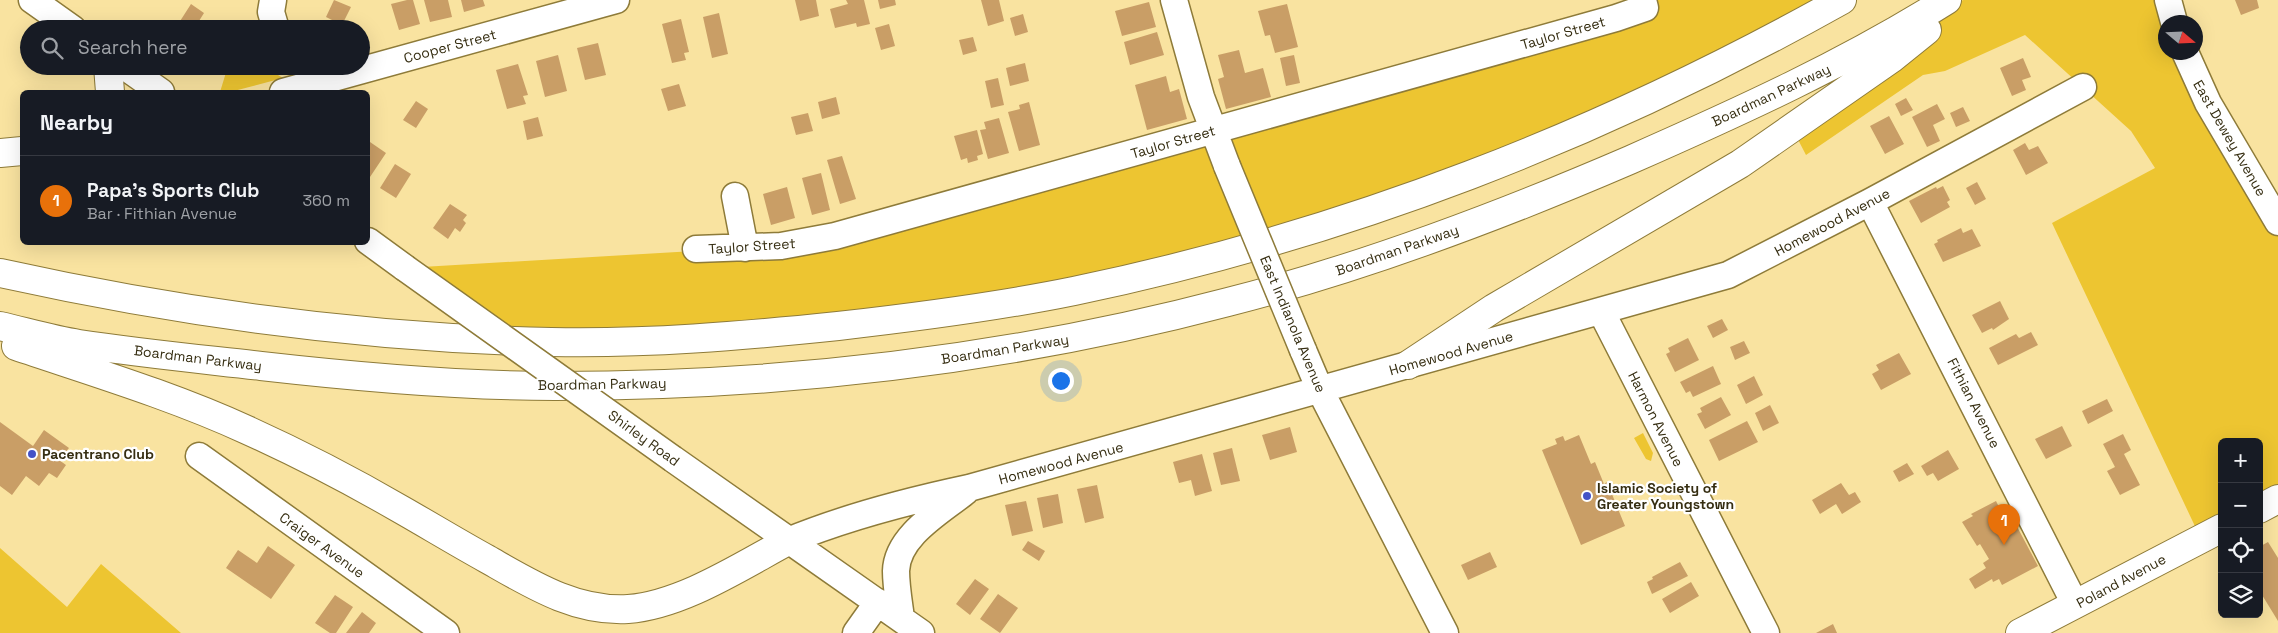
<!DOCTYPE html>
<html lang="en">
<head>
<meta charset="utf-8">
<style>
  body { margin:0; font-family:"Space Grotesk",sans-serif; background:#242831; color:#f1f3f6 }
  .controls { position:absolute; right:15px; bottom:15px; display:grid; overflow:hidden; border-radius:8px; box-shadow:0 5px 20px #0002 }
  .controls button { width:45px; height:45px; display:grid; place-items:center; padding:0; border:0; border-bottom:1px solid #363941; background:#171b24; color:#f1f3f6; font:25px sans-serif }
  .compass { position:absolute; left:2158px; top:15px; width:45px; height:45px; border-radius:50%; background:#171b24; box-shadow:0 5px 20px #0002; rotate:109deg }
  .you { position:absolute; left:1060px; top:380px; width:18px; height:18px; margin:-12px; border:4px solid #fff; border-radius:50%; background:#1a73e8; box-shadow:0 0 0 8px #1a73e833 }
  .badge { display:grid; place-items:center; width:32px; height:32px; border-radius:50%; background:#a3abe1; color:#fff; font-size:16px; font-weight:700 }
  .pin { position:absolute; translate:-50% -41px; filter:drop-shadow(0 1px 2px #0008) }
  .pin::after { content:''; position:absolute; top:26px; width:18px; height:15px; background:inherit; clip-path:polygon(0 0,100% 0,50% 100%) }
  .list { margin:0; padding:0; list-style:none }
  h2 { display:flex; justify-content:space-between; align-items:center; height:65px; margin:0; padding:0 20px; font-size:21px }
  h2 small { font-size:16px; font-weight:400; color:#9ea1a6 }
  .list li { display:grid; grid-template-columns:32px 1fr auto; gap:15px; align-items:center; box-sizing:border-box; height:90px; padding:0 20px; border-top:1px solid #363941 }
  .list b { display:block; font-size:19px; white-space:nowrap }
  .list p { margin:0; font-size:16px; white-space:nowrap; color:#9ea1a6 }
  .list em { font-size:16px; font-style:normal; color:#9ea1a6 }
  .icon { flex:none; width:28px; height:28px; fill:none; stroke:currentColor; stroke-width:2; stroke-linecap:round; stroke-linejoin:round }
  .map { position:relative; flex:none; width:2278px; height:633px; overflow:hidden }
  .search { position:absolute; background:#171b24; box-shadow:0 5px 20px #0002; left:20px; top:20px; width:350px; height:55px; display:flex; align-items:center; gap:12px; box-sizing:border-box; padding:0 18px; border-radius:28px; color:#9ea1a6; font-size:19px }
  .panel { position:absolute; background:#171b24; box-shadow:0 5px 20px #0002; left:20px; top:90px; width:350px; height:155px; border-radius:8px }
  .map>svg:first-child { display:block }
  .green { fill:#edc531 }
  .building { fill:#c99e66 }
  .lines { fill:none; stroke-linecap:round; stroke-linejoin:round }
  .minor-casing { stroke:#8e7b39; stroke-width:29 }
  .major-casing { stroke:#8e7b39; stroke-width:30 }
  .highway-casing { stroke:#8e7b39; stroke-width:30 }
  .minor { stroke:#fff; stroke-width:26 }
  .major { stroke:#fff; stroke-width:28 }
  .highway { stroke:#fff; stroke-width:28 }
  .minor-bridge-casing { stroke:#8e7b39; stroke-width:29; stroke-linecap:butt }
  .minor-bridge { stroke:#fff; stroke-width:26 }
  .poi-dot { fill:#4452c7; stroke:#fff; stroke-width:2 }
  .labels { text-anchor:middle; stroke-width:4.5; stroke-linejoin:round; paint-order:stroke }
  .street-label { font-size:14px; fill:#362e12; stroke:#fff }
  .poi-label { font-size:14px; font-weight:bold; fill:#362e12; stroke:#fff; text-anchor:start }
</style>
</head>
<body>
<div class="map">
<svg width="2278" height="633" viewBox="0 0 2278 633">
  <rect width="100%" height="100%" fill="#f9e3a0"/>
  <path class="green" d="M1643 0H1842L1452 183 1002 304 509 340 405 268 745 248Z
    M1963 0H2168L2166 52 2185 53 2278 222V499L2259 509V442H2222V528L2201 539 2052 223 2155 168 2131 131 2025 35 1945 71 1923 75 1806 155 1792 128 1891 59Z
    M228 66H263L283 78 230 92H220Z
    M1643 433 1653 453 1651 461 1646 459 1634 438Z
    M0 548 67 607 101 564 181 633H0Z"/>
  <path class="building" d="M334 0 351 7 342 25 326 17Z
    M407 0H413L420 24 399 30 391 4Z
    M424 0H448L452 17 430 22Z
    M461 0H483L485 6 464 12Z
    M795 0H816L819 16 800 21Z
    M846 0H864L870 24 857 27 856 23 835 28 830 9 848 4Z
    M878 0H895L896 5 880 9Z
    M981 0H999L1004 21 988 26Z
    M2235 0H2257L2259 8 2241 15Z
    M1149 2 1156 27 1122 36 1115 11Z
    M191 4 204 13 194 29H175Z
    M1287 4 1298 47 1275 53 1270 35 1265 36 1258 11Z
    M719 13 728 54 712 58 703 17Z
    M1023 14 1028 32 1015 36 1010 18Z
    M681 19 689 52 684 53 686 60 672 63 662 24Z
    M889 24 895 46 881 50 875 28Z
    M1157 32 1164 55 1130 65 1124 42Z
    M973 37 977 51 963 55 959 40Z
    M598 43 606 75 585 80 577 48Z
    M1239 50 1245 73 1263 68 1271 97 1226 109 1218 79 1224 77 1218 55Z
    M558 55 567 91 545 97 536 61Z
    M1294 55 1300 83 1286 86 1280 58Z
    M2023 58 2031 77 2022 80 2026 90 2012 96 2000 68Z
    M1025 63 1029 81 1010 86 1006 68Z
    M518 64 528 95 523 96 526 104 507 109 496 70Z
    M1166 76 1170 92 1179 89 1187 119 1147 130 1135 85Z
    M998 78 1004 105 991 108 985 81Z
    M679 84 686 106 668 111 661 89Z
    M836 97 840 114 822 119 818 102Z
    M1906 98 1913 110 1901 116 1895 104Z
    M416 101 428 109 416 128 403 120Z
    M1029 102 1040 145 1019 151 1008 112 1020 109 1019 105Z
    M1937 104 1945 119 1933 125 1940 141 1927 147 1912 117Z
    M1963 107 1970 121 1956 127 1950 113Z
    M808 113 813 131 796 135 791 117Z
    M1889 116 1904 144 1885 154 1870 126Z
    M538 117 543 136 527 140 523 121Z
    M999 118 1009 153 988 159 980 130 986 129 984 122Z
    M977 130 983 154 977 156 978 160 968 163 967 158 961 160 954 136Z
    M370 142 386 153 368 180V146Z
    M2025 143 2029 150 2038 146 2048 163 2026 175 2013 150Z
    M842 156 856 199 840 204 827 160Z
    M395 164 411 174 396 198 380 188Z
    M821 173 830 210 812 215 802 178Z
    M1977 182 1986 199 1975 205 1966 188Z
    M1943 186 1950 200 1947 202 1950 207 1921 223 1909 201 1936 187 1937 189Z
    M787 187 795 218 771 225 763 194Z
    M450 204 467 215 463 220 466 223 460 232 455 228 448 239 433 228Z
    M1961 228 1963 233 1972 229 1981 246 1943 262 1934 244 1938 242 1937 240Z
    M2000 301 2009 319 1993 330 1992 328 1982 333 1972 315Z
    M1722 319 1728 330 1713 338 1707 326Z
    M2031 332 2038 345 1998 365 1989 348 2016 334 2019 338Z
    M1688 338 1699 360 1675 372 1666 354 1670 352 1668 348Z
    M1744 341 1750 353 1735 360 1730 347Z
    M1899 353 1911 374 1881 390 1872 374 1879 370 1876 365Z
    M1713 366 1721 384 1693 397 1690 391 1686 393 1680 382Z
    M1754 376 1763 395 1746 404 1737 385Z
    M1721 397 1731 415 1705 429 1697 414 1702 412 1700 408Z
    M2107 399 2113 411 2088 424 2082 411Z
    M1770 405 1779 423 1763 431 1755 413Z
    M1747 421 1758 442 1719 461 1709 440Z
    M0 422 33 446 44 430 69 448 59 460 66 465 57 478 49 473 39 486 26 476 12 495 0 486Z
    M2062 426 2072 446 2046 459 2035 439Z
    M1290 427 1297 452 1270 460 1262 435Z
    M2123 434 2131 450 2124 454 2140 485 2120 495 2107 471 2115 467 2103 444Z
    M1579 435 1591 464 1595 462 1604 484 1607 482 1625 526 1581 545 1542 450 1557 444 1555 439 1563 436 1565 441Z
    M1232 448 1240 481 1221 485 1213 453Z
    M1948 450 1959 469 1938 481 1933 473 1927 476 1921 466Z
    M1202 454 1212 491 1195 496 1191 480 1179 483 1173 462Z
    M1907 463 1914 474 1899 482 1893 471Z
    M1841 483 1849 495 1855 492 1861 502 1842 514 1836 504 1820 514 1812 500Z
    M1097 485 1104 518 1085 523 1077 489Z
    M1058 494 1063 523 1043 528 1037 498Z
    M1026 501 1033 531 1012 536 1005 505Z
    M1996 501 1999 507 2005 504 2038 566 2002 585 1999 579 1993 582 1992 579 1975 589 1969 579 1986 568 1983 563 1989 559 1980 544 1977 546 1962 522 1973 516 1971 514Z
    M1028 541 1045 551 1039 561 1022 550Z
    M2268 542 2278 558V621L2259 590V547Z
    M268 546 295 565 271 599 226 568 238 550 257 563Z
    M1490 552 1497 567 1468 580 1461 565Z
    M1680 562 1688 576 1652 594 1647 582 1653 579 1652 577Z
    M975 579 989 589 970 615 956 604Z
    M1691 582 1699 596 1670 613 1662 599Z
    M998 594 1018 608 1000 633 980 619Z
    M335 595 353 607 336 633H330L315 623Z
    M362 612 376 623 369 633H346Z
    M1833 624 1837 633H1816Z"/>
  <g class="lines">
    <g class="minor-casing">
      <path id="minor" d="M32 0 73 29
        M273 0 271 12 276 29
        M1174 0 1201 97 1227 166
        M2168 0 2174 22
        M2185 52 2208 103 2278 222
        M124 66 161 92
        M283 92 616 0
        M735 196 745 248
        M1870 202 2075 604
        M368 241 405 268
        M696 249 781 246 835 236 1616 18 1645 8 1643 0
        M1601 311 1766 633
        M1303 350 1320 390 1445 633
        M199 456 446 633
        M673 459 921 633
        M788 541C846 517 908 501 969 488L1728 275 1870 202 2083 87
        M901 618C899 603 896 586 896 571 897 535 942 511 966 491
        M856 633 878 602"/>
    </g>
    <g class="major-casing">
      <path id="major" d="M2259 509 2278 499
        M2020 633 2222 528"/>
    </g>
    <g class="highway-casing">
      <path id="highway" d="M108 66 110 92
        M0 153 22 151
        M0 273C181 313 365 338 551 342 646 344 742 336 838 326 917 317 996 307 1074 291 1348 234 1599 136 1842 0
        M0 326C26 332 53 340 79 344 139 353 200 359 261 366 358 377 457 386 555 386 782 386 1008 360 1228 302 1366 267 1500 216 1630 160 1739 112 1847 63 1947 0
        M16 346C93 372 173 396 247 430 300 454 352 481 402 510 430 526 458 543 487 559 531 584 575 612 628 609 682 605 741 566 788 541
        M1408 365 1494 308 1740 164 1891 59 1927 30"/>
    </g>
    <use href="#minor" class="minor"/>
    <use href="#major" class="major"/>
    <use href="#highway" class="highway"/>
    <g class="minor-bridge-casing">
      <path id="minor-bridge" d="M1227 166 1303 350
        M405 268 673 459"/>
    </g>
    <use href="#minor-bridge" class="minor-bridge"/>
  </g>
  <g class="poi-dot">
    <circle cx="32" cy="454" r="5"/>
    <circle cx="1587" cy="496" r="5"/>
  </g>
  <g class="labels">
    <g class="street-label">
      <text transform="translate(1563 33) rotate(-16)" y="5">Taylor Street</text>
      <text transform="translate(450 46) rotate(-15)" y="5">Cooper Street</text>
      <text transform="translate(1771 95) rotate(-25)" y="5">Boardman Parkway</text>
      <text transform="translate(2230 138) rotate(60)" y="5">East Dewey Avenue</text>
      <text transform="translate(1173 142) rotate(-16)" y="5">Taylor Street</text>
      <text transform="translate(1832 222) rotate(-28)" y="5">Homewood Avenue</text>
      <text transform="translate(752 246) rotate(-4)" y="5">Taylor Street</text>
      <text transform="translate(1397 250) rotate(-19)" y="5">Boardman Parkway</text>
      <text transform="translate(1293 324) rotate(67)" y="5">East Indianola Avenue</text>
      <text transform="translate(1005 349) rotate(-9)" y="5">Boardman Parkway</text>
      <text transform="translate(1451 353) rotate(-16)" y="5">Homewood Avenue</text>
      <text transform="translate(198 358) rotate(7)" y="5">Boardman Parkway</text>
      <text transform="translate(602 384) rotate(-1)" y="5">Boardman Parkway</text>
      <text transform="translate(1974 403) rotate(63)" y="5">Fithian Avenue</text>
      <text transform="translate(1656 419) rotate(63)" y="5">Harmon Avenue</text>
      <text transform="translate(644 438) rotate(36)" y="5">Shirley Road</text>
      <text transform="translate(1061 463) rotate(-15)" y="5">Homewood Avenue</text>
      <text transform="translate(322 545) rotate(36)" y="5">Craiger Avenue</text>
      <text transform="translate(2121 581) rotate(-28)" y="5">Poland Avenue</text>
    </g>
    <g class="poi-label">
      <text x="42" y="459">Pacentrano Club</text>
      <text x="1597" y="493">Islamic Society of<tspan x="1597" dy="16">Greater Youngstown</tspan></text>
    </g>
  </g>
</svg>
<div class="controls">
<button>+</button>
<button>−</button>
<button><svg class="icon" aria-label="locate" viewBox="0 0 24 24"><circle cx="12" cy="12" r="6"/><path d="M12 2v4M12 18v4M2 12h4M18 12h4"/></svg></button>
<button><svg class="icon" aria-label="layers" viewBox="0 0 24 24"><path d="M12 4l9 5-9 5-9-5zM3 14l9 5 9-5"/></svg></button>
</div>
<svg class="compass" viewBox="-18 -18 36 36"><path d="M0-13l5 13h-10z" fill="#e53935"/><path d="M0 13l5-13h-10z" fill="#9ea1a6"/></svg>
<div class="you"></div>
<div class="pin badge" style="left:2004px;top:545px;background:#e8710a">1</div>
<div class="search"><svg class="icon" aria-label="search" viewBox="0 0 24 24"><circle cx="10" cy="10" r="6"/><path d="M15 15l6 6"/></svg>Search here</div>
<section class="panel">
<h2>Nearby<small></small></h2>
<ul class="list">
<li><span class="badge" style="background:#e8710a">1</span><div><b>Papa's Sports Club</b><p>Bar · Fithian Avenue</p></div><em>360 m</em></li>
</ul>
</section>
</div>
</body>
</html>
